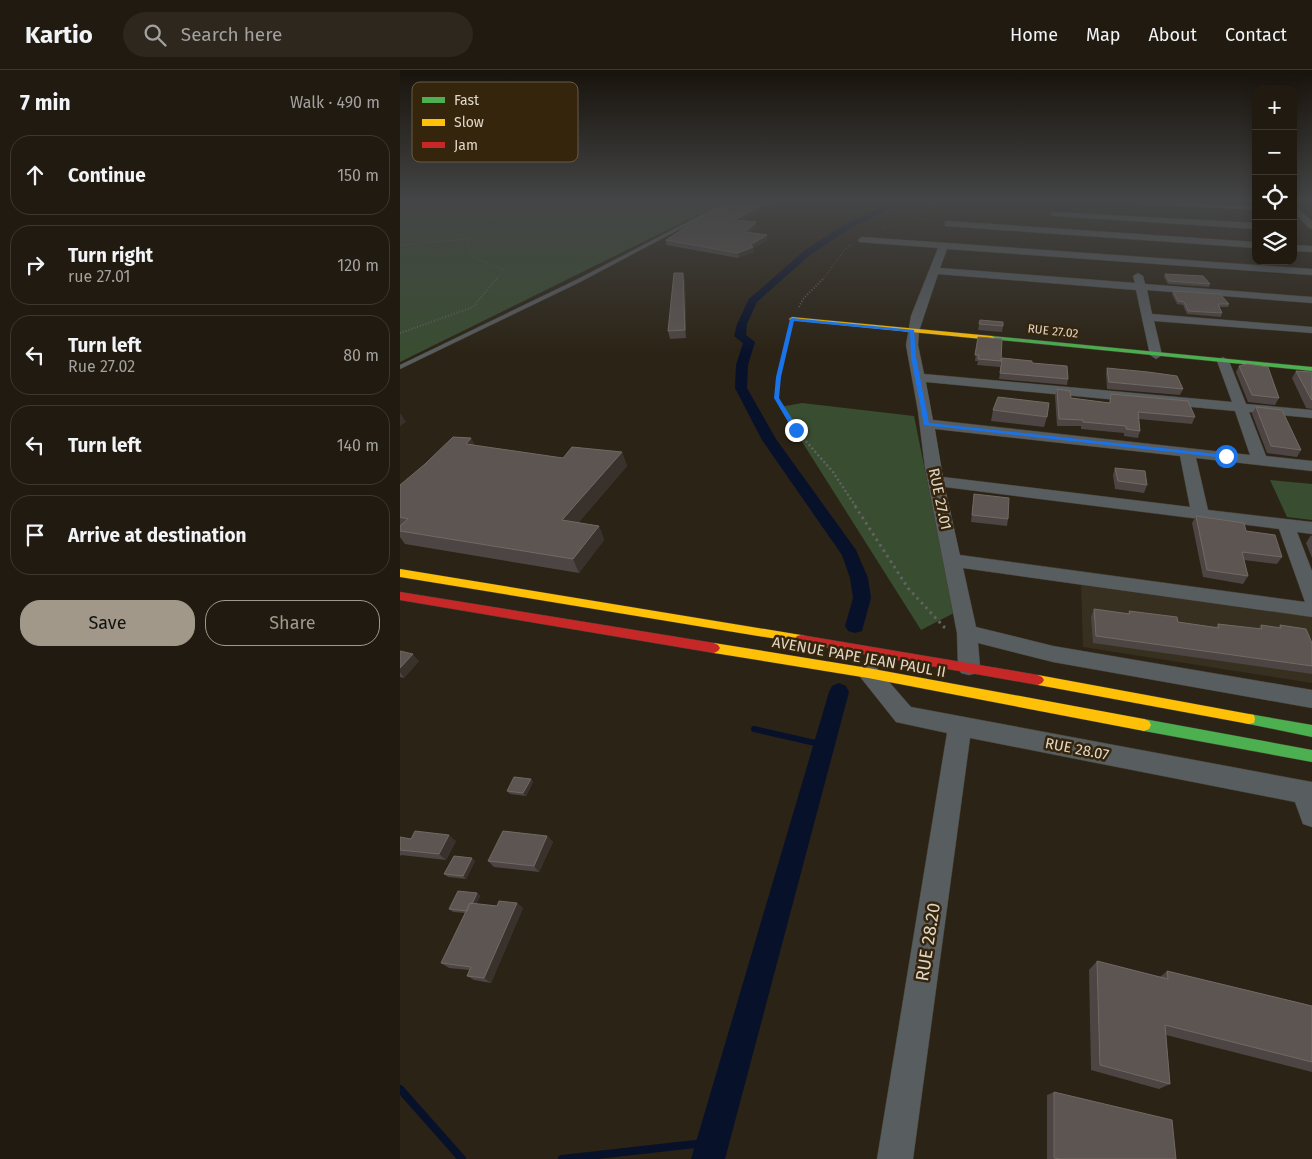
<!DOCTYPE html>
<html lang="en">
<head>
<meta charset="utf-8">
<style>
  body { margin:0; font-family:"Fira Sans",sans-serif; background:#2d271e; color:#f1f3f6 }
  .controls { position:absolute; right:15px; top:15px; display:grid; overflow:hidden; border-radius:10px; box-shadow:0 2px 12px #0003 }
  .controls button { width:45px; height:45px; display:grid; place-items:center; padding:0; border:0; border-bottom:1px solid #3d3830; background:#201a10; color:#f1f3f6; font:25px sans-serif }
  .stop { position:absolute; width:15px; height:15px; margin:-11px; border:4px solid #1a73e8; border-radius:50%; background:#fff }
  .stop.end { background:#1a73e8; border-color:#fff; box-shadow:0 1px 5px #0008 }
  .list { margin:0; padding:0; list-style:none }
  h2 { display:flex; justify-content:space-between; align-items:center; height:65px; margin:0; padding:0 20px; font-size:21px }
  h2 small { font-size:16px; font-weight:400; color:#a2a19f }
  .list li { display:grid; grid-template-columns:32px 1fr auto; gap:15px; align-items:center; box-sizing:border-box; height:80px; margin:0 10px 10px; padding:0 10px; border:1px solid #3d3830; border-radius:20px }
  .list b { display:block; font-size:19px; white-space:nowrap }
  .list p { margin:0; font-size:16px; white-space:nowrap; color:#a2a19f }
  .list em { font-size:16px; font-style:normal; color:#a2a19f }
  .actions { display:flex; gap:10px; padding:15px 20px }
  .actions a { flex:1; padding:11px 0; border:1px solid #a1988a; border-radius:20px; text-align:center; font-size:18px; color:#a1988a }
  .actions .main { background:#a1988a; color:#111 }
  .icon { flex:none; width:28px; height:28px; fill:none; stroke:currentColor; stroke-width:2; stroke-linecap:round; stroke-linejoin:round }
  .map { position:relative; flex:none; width:912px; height:1089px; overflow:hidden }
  header { display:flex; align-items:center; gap:30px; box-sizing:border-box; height:70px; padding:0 25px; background:#201a10; border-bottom:1px solid #3d3830 }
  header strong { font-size:24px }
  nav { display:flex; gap:28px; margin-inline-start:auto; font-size:18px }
  .search { width:350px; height:45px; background:#2d271e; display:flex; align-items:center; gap:12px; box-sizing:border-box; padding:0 18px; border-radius:28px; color:#a2a19f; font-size:19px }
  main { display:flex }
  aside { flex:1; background:#201a10 }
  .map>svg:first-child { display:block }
  .commercial { fill:#373020 }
  .green { fill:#394d31 }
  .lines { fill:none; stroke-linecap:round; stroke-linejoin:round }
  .stream-far1 { stroke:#08112a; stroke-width:6 }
  .stream { stroke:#08112a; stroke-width:8 }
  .canal { fill:#08112a; fill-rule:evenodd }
  .lane-casing { stroke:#463f33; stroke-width:1 }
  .street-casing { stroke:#463f33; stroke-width:1 }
  .fast-casing { stroke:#463f33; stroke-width:1 }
  .slow-casing { stroke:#463f33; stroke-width:1 }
  .jam-casing { stroke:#463f33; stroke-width:1 }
  .path-far3 { stroke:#616262; stroke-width:1; stroke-dasharray:1 2; stroke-linecap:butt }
  .path-far2 { stroke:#616262; stroke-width:2; stroke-dasharray:1 2; stroke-linecap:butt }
  .path-far1 { stroke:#616262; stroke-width:2.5; stroke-dasharray:2 2.5; stroke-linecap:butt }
  .path { stroke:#616262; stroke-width:3; stroke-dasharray:2.5 4; stroke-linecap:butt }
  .lane { fill:#585d60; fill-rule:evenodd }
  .street { fill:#585d60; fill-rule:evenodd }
  .fast { fill:#4caf50; fill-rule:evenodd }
  .slow { fill:#ffc107; fill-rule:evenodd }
  .jam { fill:#c62828; fill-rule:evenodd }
  .wall { fill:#4d4543 }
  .shaded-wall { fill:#39312b }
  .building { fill:#5d5551; stroke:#726964 }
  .route { fill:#1a73e8 }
  .labels { text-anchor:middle; stroke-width:5; stroke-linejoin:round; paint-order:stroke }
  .far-street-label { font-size:12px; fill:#e1d7c9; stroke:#34250c }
  .street-label { font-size:15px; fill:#e1d7c9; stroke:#34250c }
  .near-street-label { font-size:18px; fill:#e1d7c9; stroke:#34250c }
  .key { fill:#34250c; stroke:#685a45; stroke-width:1 }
  .key-label { font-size:14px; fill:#e1d7c9 }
</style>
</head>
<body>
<header>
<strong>Kartio</strong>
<div class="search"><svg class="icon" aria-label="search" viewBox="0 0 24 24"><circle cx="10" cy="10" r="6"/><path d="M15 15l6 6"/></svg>Search here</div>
<nav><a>Home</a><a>Map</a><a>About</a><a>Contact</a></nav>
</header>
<main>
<aside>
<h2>7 min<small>Walk · 490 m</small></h2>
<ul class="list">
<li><svg class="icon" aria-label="ahead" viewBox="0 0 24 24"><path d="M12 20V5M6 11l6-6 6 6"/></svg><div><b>Continue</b></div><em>150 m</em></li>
<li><svg class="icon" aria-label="right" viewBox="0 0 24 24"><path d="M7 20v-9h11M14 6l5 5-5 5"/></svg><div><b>Turn right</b><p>rue 27.01</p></div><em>120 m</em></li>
<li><svg class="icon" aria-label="left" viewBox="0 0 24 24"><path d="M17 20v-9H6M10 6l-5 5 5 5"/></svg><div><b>Turn left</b><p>Rue 27.02</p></div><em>80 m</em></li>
<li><svg class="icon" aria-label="left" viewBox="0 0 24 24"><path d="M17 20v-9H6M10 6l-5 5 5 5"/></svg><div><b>Turn left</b></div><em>140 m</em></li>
<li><svg class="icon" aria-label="arrive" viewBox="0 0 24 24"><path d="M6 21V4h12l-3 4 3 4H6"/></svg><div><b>Arrive at destination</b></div></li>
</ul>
<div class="actions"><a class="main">Save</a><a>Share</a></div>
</aside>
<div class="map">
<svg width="912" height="1089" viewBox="0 0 912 1089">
  <rect width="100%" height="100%" fill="#2b2315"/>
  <path class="commercial" d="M681 515 912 547V613L683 577Z"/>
  <path class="green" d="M0 132H324L0 292Z
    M402 333 514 346 554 543 521 560 380 337Z
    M870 410 912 414V450L887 447Z"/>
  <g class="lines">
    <path class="stream-far1" d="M354 659 424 675"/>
    <path class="stream" d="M0 1019 62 1089
      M162 1089 313 1072"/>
    <path class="canal" d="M495 132H505L451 158 410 185 357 232 347 254 346 265 355 272 348 295 347 318 376 369 456 480 468 508 471 528 462 561 455 563 448 561 445 556 453 528 450 508 442 485 362 370 335 318 336 295 343 273 334 266 337 254 349 229 404 181 445 154Z
      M439 613 446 616 449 622 325 1089H291L429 622 432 616Z"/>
    <g class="lane-casing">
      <path id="lane" d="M326 132H331L180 212 0 299V295L176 210Z"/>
    </g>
    <g class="street-casing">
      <path id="street" d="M738 132H783L856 136V140L742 134Z
        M893 134 912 151V159L909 158 893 141Z
        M652 142 856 153V159L655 146H652Z
        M548 151 856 172V178L545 156V152Z
        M462 167 912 199V205L547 179 540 198 735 213 733 206 738 203 743 206 745 214 912 227V233L747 220 752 244 912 257V263L754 251 762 285 756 289 750 285 736 220 538 204 519 261 518 275 524 304 832 332 817 291 823 287 829 291 846 334 912 340V348L849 342 866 386 912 391V401L796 388 808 440 912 452V464L897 462 912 501V547L563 498 576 557 653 576 912 620V638L653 592 578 573 580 597 577 603 569 605 561 603 558 597 557 563 525 398 518 341 506 275 511 246 538 178 459 172 458 170ZM526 312 835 341 850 385 533 350ZM535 359 780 386 790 437 543 407ZM545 417 879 459 905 532 560 485Z
        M893 175 912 176V182L893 181Z
        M468 594 476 597 511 637 912 712V757L903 754 895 732 570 668 513 1089H477L547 663 496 652 457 603 460 597Z"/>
    </g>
    <g class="fast-casing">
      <path id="fast" d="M592 266 912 297V301L590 269 589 268Z
        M849 644 912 655V667L844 653 843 649 844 645Z
        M744 649 912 680V692L744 661 739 659 737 655 739 651Z"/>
    </g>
    <g class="slow-casing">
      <path id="slow" d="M392 247 592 266 595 268 592 270 390 250 389 249Z
        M0 499 401 565 405 566 407 569 405 572 401 573 0 507Z
        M314 573 468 598 744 649 749 651 751 655 749 659 744 661 468 608 314 583 310 581 308 578 310 575Z
        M638 605 849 644 854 645 855 649 854 653 849 654 638 615 634 613 632 610 634 607Z"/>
    </g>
    <g class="jam-casing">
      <path id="jam" d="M0 522 314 573 318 575 320 578 318 581 314 583 0 530Z
        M401 565 638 605 642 607 644 610 642 613 638 615 401 573 397 572 395 569 397 566Z"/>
    </g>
    <path class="path-far3" d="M513 146 538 153
      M483 159 533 135 526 134 531 132
      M66 170 73 187 104 200 96 210
      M0 175 68 169 79 155 94 146 134 132
      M422 210 447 177 453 174"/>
    <path class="path-far2" d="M399 237 403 229 424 208
      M0 263 73 237 97 208
      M379 309 388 261"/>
    <path class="path-far1" d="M379 308 377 328 396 360 433 402 456 437"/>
    <path class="path" d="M455 436 508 518 544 557 549 559"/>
    <use href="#lane" class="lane"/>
    <use href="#street" class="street"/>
    <use href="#fast" class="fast"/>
    <use href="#slow" class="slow"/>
    <use href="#jam" class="jam"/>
  </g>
  <path class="wall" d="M335 132H376V133L342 151 356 157 350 163 367 165V170L353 178 354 182 338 188 266 175V170L315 141Z
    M765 204 810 214 809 217 768 214 764 207Z
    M285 210 286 268 270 269 268 261Z
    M773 221 829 234 828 237H819L822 243 821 247 787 244 783 235 777 234 772 224Z
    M580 250 603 256 602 262 578 260Z
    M578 267 601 291 600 297 577 295 578 291H575Z
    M602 288 632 293 668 309 667 315 599 309Z
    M839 296 879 328 875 335 848 332 836 302Z
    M707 298 783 319 780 325 707 319 706 304Z
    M896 301 912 302V339L906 338 892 308Z
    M657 319 671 328 709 333 711 324 795 347 792 354 739 349 740 361 738 368 724 366V363L681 359V356H657L655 326Z
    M856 337 901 380 897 387 867 383 852 344Z
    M593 340 647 347 644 357 591 351Z
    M71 368 75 376 163 388 222 382 227 396 178 453 199 456 204 470 179 503 5 474 0 467V415Z
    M715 398 747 415 744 423 715 419 713 405Z
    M574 424 608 449 607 456 571 452Z
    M796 446 846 461 882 487 877 494 844 490 848 506 843 514 803 507 792 453Z
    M911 465 912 466V488L906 473Z
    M694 539 728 544 729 541 778 552 816 557 818 554 858 559 861 555 878 558 880 555 912 573V604L693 573 691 547Z
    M0 581 19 591 4 608 0 607Z
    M131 709 133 712 126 726 110 724 107 721Z
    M147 766 153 772 139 802 94 797 88 791Z
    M0 767 11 769 56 771 46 790 1 785 0 787Z
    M75 791 66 809 48 807 44 804Z
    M77 823 80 826 76 834 97 836 117 833 123 838 91 913 74 910 67 906 69 900 49 898 41 893 66 843 53 842 49 839Z
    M697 891 760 907 767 901 912 936V1002L766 965 770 1014 759 1019 691 1000 689 900Z
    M654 1022 776 1089H647V1025Z"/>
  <path class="shaded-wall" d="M369 132H376V133L334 155V150Z
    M356 152V157L345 167V162Z
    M367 165V170L353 178 354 182 338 188V183L350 175Z
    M283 203 285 210 286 268 285 260Z
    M0 343 6 352 0 356Z
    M71 368 78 381 66 374Z
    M222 382 227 396 168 464 162 450Z
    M199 456 204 470 179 503 173 489Z
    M13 584 19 591 4 608 0 602V598Z
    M131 709 133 712 126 726 123 723Z
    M49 765 56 771 46 790 39 784Z
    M147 766 153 772 139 802 134 796Z
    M72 788 75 791 66 809 63 806Z
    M77 823 80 826 71 844 68 841Z
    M117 833 123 838 91 913 84 908Z"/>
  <path class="building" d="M335 132H369L334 150 356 152 345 162 367 165 350 175 353 177 338 183 266 170 311 141H315Z
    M274 203H283L285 260 268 261Z
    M765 204 803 206 810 214 769 211Z
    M773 221 820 224 829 234H818L822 243 788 241 784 232 778 231Z
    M580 250 603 252V256L579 254Z
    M578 267 602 269 601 291 578 289 579 285H575Z
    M602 288 632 291V293L667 296 668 309 600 303Z
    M847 294 868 297 879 328 852 325 839 296Z
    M707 298 748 302 777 306 783 319 709 312Z
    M896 301 912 302V330L911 329Z
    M657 319 670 321 671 328 710 333 711 324 788 331 795 347 738 342 740 361 726 359V356L683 352V350L659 349Z
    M598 327 649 333 647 347 593 340Z
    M856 337 882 340 901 380 871 376Z
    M53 367 71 368 66 374 163 388 172 377 222 382 162 450 199 456 173 489 0 461V456L8 449 0 447V415L25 394Z
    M715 398 745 401 747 415 718 411Z
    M574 424 609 428 608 449 572 445Z
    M796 446 844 453 846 461 875 465 882 487 842 482 848 506 807 500Z
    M694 539 730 544 729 541 777 547 778 552 819 558 818 554 862 559 861 555 881 558 880 555 906 559 912 573V596L696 566Z
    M0 581 13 584 0 598Z
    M114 707 131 709 123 723 107 721Z
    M15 761 49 765 39 784 0 780V767L11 769Z
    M103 761 147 766 134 796 88 791Z
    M54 786 72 788 63 806 44 804Z
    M58 821 77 823 72 834 70 833 67 841 49 839Z
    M99 831 117 833 84 908 67 906 71 897 41 893 70 833 97 836Z
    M697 891 768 909 767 901 912 936V992L765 955 770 1014 700 995Z
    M654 1022 772 1050 776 1089H660L654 1088Z"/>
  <linearGradient id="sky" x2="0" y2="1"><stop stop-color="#18130c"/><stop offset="0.46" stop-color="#444546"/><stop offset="1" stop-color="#444546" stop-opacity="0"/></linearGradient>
  <rect width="912" height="284" fill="url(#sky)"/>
  <path class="route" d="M392 248 514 260 516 287 529 353 826 385 830 386 826 388 524 355 511 287 510 262 394 251 381 307 379 328 399 360 394 362 374 328 376 307 390 249Z"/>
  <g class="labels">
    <g class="far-street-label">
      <text transform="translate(653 261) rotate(6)" y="4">RUE 27.02</text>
    </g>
    <g class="street-label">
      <text transform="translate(540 429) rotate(78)" y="5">RUE 27.01</text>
      <text transform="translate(459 587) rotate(10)" y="5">AVENUE PAPE JEAN PAUL II</text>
      <text transform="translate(677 679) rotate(11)" y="5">RUE 28.07</text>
    </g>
    <g class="near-street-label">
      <text transform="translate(528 872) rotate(-81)" y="6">RUE 28.20</text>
    </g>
  </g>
  <rect x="12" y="12" width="166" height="80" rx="8" class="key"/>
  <rect x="22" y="27" width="23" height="6" fill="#4caf50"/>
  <rect x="22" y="49" width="23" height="7" fill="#ffc107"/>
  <rect x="22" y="72" width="23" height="6" fill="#c62828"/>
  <g class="key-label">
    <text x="54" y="35">Fast</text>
    <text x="54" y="57">Slow</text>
    <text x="54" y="80">Jam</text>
  </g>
</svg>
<div class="controls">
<button>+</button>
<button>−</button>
<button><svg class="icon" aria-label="locate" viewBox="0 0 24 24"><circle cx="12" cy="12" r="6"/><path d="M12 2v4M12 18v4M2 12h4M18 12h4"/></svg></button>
<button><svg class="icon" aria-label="layers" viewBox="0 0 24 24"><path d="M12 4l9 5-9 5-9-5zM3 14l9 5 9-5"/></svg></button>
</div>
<div class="stop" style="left:826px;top:386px"></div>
<div class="stop end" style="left:396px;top:360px"></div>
</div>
</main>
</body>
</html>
